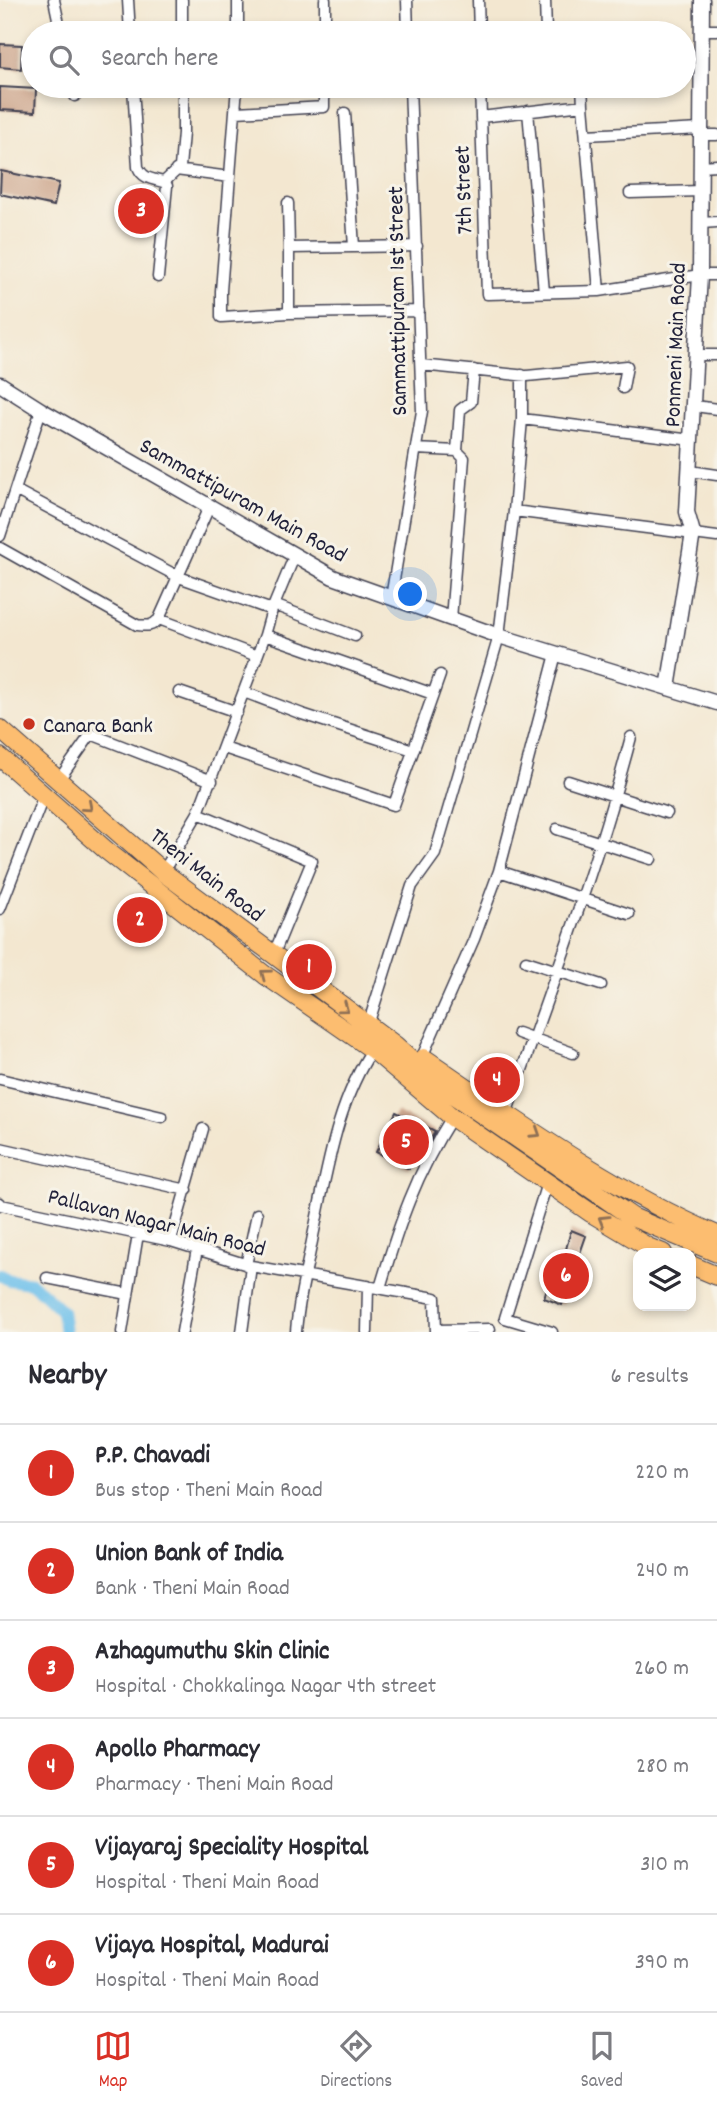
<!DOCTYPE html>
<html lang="en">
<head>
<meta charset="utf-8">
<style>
  body { margin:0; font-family:Dekko,sans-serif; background:#f2f2f3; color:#2b2b33 }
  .controls { position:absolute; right:21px; bottom:21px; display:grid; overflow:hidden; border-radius:14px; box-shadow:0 4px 10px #0003 }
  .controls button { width:63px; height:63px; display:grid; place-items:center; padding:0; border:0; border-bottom:2px solid #e1e1e2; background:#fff; color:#2b2b33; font:35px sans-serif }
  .you { position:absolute; left:411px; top:595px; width:24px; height:24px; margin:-18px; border:5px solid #fff; border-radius:50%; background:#1a73e8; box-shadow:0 0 0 10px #1a73e833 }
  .badge { display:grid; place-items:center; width:46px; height:46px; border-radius:50%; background:#d93025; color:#fff; font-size:23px; font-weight:700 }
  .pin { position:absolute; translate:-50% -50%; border:4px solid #fff; box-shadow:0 2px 7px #0006 }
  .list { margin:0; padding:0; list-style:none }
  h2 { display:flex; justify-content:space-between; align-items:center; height:91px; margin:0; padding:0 28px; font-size:30px }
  h2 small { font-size:23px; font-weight:400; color:#7c7c81 }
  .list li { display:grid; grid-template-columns:46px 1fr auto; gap:21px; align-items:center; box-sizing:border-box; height:98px; padding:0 28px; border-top:2px solid #e1e1e2 }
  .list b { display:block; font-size:26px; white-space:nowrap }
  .list p { margin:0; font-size:23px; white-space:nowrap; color:#7c7c81 }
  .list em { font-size:23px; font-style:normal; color:#7c7c81 }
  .icon { flex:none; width:38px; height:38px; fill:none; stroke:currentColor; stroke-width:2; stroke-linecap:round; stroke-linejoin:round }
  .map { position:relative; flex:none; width:717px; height:1332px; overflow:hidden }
  .search { position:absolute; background:#fff; box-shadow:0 4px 10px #0003; left:21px; right:21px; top:21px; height:77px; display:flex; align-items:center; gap:18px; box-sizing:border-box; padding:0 24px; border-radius:38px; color:#7c7c81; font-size:26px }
  .sheet { height:679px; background:#fff }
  nav { display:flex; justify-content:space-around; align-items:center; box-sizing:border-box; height:98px; border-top:2px solid #e1e1e2; background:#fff; font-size:19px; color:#7c7c81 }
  nav a { display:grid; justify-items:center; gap:4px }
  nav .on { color:#d93025 }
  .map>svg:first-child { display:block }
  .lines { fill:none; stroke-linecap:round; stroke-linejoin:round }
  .canal { stroke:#70c1eb; stroke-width:12 }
  .building { fill:#cba288 }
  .minor-casing { stroke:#414051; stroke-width:13 }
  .tertiary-casing { stroke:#414051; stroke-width:17 }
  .primary-casing { stroke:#414051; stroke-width:20 }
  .minor { stroke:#fff; stroke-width:10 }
  .tertiary { stroke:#fff; stroke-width:14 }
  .primary { stroke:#fcbd6f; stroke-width:18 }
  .oneway { stroke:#8f7055 }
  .poi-dot { fill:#c8321e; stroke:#f7f3e8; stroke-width:2.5 }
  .labels { text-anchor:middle; stroke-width:6; stroke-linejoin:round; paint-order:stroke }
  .street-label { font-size:23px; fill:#22223b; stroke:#f7f3e8 }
  .poi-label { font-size:23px; fill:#22223b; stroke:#f7f3e8; text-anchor:start }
</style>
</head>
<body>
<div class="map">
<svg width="717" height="1332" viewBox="0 0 717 1332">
  <rect width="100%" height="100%" fill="#f7f3e8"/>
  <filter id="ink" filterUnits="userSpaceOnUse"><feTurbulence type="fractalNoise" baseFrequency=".0143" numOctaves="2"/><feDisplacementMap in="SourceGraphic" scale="14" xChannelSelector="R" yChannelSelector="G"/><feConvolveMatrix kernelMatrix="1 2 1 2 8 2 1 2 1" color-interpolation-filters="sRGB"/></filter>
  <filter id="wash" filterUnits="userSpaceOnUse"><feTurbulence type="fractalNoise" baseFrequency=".00686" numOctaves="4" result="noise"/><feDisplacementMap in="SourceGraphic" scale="28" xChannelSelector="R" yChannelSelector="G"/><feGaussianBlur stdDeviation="1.57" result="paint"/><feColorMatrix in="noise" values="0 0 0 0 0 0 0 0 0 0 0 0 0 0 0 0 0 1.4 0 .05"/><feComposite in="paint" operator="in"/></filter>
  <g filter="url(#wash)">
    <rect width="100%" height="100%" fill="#f3e7d0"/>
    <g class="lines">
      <path class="canal" d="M0 1275 9 1280 31 1283 46 1296 62 1311 65 1332"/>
    </g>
    <g id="blocks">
      <path class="building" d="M0 44 22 45 21 69 0 67Z
        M0 87 36 89 35 112 0 110Z
        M1 171 59 183 54 206 0 194Z
        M128 206 154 207V216L127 215Z
        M396 1112 435 1131 423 1156 417 1153 409 1169 376 1152Z
        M571 1230 586 1236 562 1305 544 1298 557 1255 564 1257Z"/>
    </g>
  </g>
  <g filter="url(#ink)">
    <use href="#blocks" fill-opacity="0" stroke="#414051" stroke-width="2"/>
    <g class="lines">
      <g class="minor-casing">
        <path id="minor" d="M54 0 61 33
          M128 0 130 33
          M182 0V33
          M407 0 408 33
          M478 0 479 33
          M545 0 546 33
          M702 30H717
          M238 33V0
          M325 33V0
          M73 86 75 96
          M133 86 138 167C143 179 152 179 164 182L167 186 158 277
          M237 86 221 291V317L289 313 419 311
          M480 86 487 294 599 291
          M582 86 583 105
          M528 111 544 292
          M236 112 324 107V86
          M345 113 354 247
          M481 117 583 105 599 291 700 275H717
          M586 135 701 129
          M701 135H717
          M701 166 717 165
          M176 170 230 177
          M164 182 180 167 183 133V86
          M630 193 701 191
          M288 203 289 248 417 246
          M701 223 717 222
          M289 248V313
          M697 355H717
          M421 365 527 376 627 366 623 388
          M522 375V419L692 440
          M695 406 717 409
          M416 449 457 451 460 410 471 402 474 370
          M690 471 717 475
          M15 490 179 577 272 610
          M514 511 717 537
          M0 536 41 410
          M0 548 137 625C146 626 152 627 159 619L209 507
          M391 598 422 411 410 86
          M274 605 355 636
          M159 619 257 656
          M451 619 464 458 457 451
          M265 635 433 694
          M556 654 499 871 629 914
          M179 692 237 712
          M244 692 302 714 413 750
          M224 748 394 805 440 675
          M58 781 91 734 212 781
          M568 781 667 813
          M198 813 312 861 273 956
          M557 829 651 859
          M163 872 198 813 265 635 272 610 294 557
          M0 909 44 795
          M526 961 601 985
          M368 1025 412 886 435 854 499 636 514 511 522 419
          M518 1033 573 1053
          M422 1057 474 939 499 871
          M0 1079 162 1117
          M506 1114C551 989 597 865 631 737
          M0 1148 187 1190
          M547 1183 505 1318 552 1332
          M0 1203 1 1205 171 1241 251 1266 435 1298 436 1332
          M171 1241 203 1129
          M246 1265 257 1214
          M47 1278 128 1294
          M380 1288C399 1224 416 1174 452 1117
          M436 1330 490 1329
          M122 1332 138 1234
          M182 1332 197 1249
          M242 1332 251 1266
          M296 1332C298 1300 307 1268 313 1236 327 1171 336 1103 374 1047
          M367 1332 368 1286"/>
      </g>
      <g class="tertiary-casing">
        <path id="tertiary" d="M0 384 41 410 333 577 499 636 717 703
          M668 688 693 533 687 512 700 275 702 0"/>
      </g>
      <g class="primary-casing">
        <path id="primary" d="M0 729 163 872 395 1045 442 1087 632 1217 717 1253
          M0 757 107 851 265 975 372 1049 452 1117 591 1213 648 1247 663 1253
          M424 1058C518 1122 613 1190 717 1235
          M691 1265 717 1276"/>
      </g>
      <use href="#minor" class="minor"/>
      <use href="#tertiary" class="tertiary"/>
      <use href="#primary" class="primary"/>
    </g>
    <defs><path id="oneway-chevron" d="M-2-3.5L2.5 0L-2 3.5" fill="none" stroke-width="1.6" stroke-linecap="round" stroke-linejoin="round" transform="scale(1.75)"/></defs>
    <g class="oneway">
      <use href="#oneway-chevron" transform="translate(88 807) rotate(41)"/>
      <use href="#oneway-chevron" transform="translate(265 974) rotate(-143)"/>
      <use href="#oneway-chevron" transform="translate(344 1008) rotate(36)"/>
      <use href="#oneway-chevron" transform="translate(536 1133) rotate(33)"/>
      <use href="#oneway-chevron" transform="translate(603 1220) rotate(-149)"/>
    </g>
  </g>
  <circle class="poi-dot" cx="29" cy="724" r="7"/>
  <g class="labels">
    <g class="street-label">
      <text transform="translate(462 190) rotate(-92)" y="8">7th Street</text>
      <text transform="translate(396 301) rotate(-91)" y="8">Sammattipuram 1st Street</text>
      <text transform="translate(674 345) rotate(-88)" y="8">Ponmeni Main Road</text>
      <text transform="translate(244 499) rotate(29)" y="8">Sammattipuram Main Road</text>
      <text transform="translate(208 874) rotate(38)" y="8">Theni Main Road</text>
      <text transform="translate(157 1221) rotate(14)" y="8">Pallavan Nagar Main Road</text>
    </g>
    <g class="poi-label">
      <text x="43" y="732">Canara Bank</text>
    </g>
  </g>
</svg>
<div class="controls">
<button><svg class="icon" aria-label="layers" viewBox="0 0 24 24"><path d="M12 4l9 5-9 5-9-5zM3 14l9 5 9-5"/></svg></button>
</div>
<div class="you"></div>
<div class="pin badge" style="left:309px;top:967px">1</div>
<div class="pin badge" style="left:140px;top:920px">2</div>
<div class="pin badge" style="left:141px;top:211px">3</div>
<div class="pin badge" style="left:497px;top:1080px">4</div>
<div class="pin badge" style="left:406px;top:1142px">5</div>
<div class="pin badge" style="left:566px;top:1276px">6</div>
<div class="search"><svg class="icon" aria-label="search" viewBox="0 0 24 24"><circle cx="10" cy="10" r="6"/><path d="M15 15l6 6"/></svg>Search here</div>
</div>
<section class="sheet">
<h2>Nearby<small>6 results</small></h2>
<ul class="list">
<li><span class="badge">1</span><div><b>P.P. Chavadi</b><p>Bus stop · Theni Main Road</p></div><em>220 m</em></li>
<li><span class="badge">2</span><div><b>Union Bank of India</b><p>Bank · Theni Main Road</p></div><em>240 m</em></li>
<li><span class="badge">3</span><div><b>Azhagumuthu Skin Clinic</b><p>Hospital · Chokkalinga Nagar 4th street</p></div><em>260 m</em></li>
<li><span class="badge">4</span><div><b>Apollo Pharmacy</b><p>Pharmacy · Theni Main Road</p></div><em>280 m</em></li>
<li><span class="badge">5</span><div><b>Vijayaraj Speciality Hospital</b><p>Hospital · Theni Main Road</p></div><em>310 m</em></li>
<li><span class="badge">6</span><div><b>Vijaya Hospital, Madurai</b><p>Hospital · Theni Main Road</p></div><em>390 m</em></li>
</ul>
</section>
<nav>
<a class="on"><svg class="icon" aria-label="map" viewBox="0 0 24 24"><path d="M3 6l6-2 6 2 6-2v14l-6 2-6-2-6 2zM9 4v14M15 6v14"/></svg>Map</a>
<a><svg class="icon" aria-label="directions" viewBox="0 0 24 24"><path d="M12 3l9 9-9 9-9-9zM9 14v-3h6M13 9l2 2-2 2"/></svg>Directions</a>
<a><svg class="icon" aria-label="saved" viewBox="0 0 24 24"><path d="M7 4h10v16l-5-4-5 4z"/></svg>Saved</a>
</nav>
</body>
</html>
